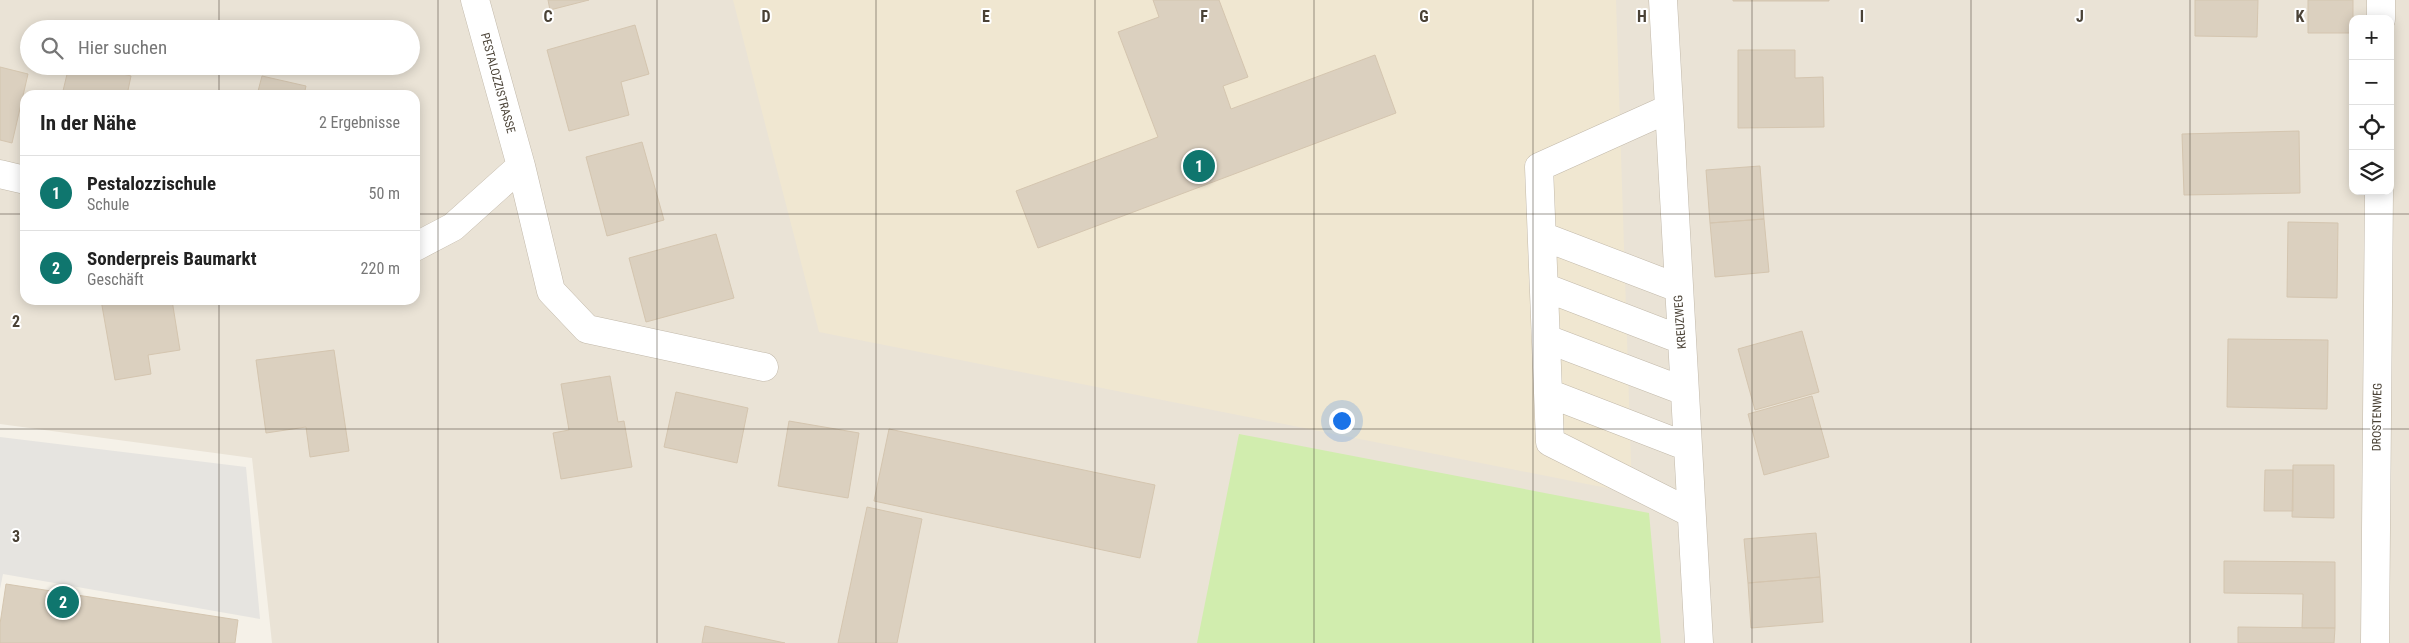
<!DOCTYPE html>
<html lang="de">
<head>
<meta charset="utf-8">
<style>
  body { margin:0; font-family:"Roboto Condensed",sans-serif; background:#f6f6f6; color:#222 }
  .controls { position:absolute; right:15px; top:15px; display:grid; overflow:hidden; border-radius:10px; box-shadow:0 2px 12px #0003 }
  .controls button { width:45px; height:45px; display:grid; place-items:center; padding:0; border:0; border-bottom:1px solid #e0e0e0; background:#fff; color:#222; font:25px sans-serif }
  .you { position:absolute; left:1341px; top:420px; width:18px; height:18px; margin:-12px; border:4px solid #fff; border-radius:50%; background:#1a73e8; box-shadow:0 0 0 8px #1a73e833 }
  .badge { display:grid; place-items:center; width:32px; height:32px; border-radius:50%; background:#0f766e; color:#fff; font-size:16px; font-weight:700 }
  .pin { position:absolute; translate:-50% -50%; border:2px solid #fff; box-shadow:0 1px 5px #0006 }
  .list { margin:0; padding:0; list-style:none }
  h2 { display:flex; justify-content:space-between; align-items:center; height:65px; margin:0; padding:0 20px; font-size:21px }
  h2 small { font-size:16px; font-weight:400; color:#767676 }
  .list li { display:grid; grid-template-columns:32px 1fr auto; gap:15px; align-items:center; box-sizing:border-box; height:75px; padding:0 20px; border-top:1px solid #e0e0e0 }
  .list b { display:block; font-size:19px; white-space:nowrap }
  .list p { margin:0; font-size:16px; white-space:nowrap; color:#767676 }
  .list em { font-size:16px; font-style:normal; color:#767676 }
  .icon { flex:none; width:28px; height:28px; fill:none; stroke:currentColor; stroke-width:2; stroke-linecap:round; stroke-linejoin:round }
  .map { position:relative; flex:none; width:2409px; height:643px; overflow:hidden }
  .search { position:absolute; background:#fff; box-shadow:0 2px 12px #0003; left:20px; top:20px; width:400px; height:55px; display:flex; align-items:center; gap:12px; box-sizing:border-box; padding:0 18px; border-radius:28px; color:#767676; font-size:19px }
  .panel { position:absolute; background:#fff; box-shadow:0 2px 12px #0003; left:20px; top:90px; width:400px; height:215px; border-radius:15px }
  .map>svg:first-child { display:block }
  .residential { fill:#eae3d6; fill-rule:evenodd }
  .education { fill:#f0e7d1 }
  .green { fill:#d1edae }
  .parking { fill:#e6e4e0 }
  .building { fill:#dbd0bf; stroke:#d4c5af }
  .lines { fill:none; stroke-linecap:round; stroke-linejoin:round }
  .minor-casing { stroke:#c2b9aa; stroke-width:29 }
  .minor { stroke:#fff; stroke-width:28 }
  .grid { fill:none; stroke:#4a4236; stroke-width:1; stroke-opacity:0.55 }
  .labels { text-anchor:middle; stroke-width:4; stroke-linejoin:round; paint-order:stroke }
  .street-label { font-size:12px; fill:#4a4236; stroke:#fff }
  .grid-label { font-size:16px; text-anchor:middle; font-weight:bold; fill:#4a4236; stroke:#fff; stroke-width:4; stroke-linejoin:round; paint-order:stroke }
</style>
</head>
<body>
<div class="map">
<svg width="2409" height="643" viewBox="0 0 2409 643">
  <rect width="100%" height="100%" fill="#f5f1e8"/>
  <path class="residential" d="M0 0H2409V643H272L252 458 0 424ZM2353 19H2390V191H2353ZM29 29H411V66H29ZM25 95H415V300H25Z"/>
  <path class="education" d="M733 0H1616L1632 493 819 332Z"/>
  <path class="green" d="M1239 434 1649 513 1661 643H1197Z"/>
  <path class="parking" d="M0 437 246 467 260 619 3 574 0 589Z"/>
  <path class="building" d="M548 0H589L550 10Z
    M1153 0H1219L1248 77 1223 86 1231 109 1375 55 1396 113 1038 248 1016 191 1158 137 1118 32 1159 17Z
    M1733 0H1829V1H1733Z
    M2195 0H2258L2257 37 2195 36Z
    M2308 0H2353V33H2308Z
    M635 25 649 74 621 82 629 115 569 131 547 50Z
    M1738 50H1795V78L1823 77 1824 127 1738 128Z
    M69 66H91L131 76 127 95H62Z
    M0 67 28 74 12 143 0 140Z
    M262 76 306 86 304 95H257Z
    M153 91 169 95H152Z
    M2299 131 2300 193 2184 195 2182 134Z
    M642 142 664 220 607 236 586 157Z
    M1760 166 1764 219 1710 223 1706 170Z
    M1764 219 1769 272 1715 277 1710 223Z
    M2288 222 2338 223 2337 298 2287 297Z
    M716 234 734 298 646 322 629 258Z
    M101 300H172L180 350 148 355 151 374 115 380Z
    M1802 331 1819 392 1755 410 1738 349Z
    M2228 339 2328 340 2327 409 2227 407Z
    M334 350 349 451 310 457 306 427 266 433 256 360Z
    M610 376 618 422 624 421 632 467 561 479 553 433 569 430 561 384Z
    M676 392 748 408 737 463 664 447Z
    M1812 396 1829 457 1764 475 1748 414Z
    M789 421 859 433 848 498 778 486Z
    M889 429 1155 485 1140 558 874 501Z
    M2293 465H2334V518L2292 517Z
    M2265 470H2293V511H2264Z
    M867 507 922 519 897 643H838Z
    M1816 533 1820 577 1748 583 1744 539Z
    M2224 561 2335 562V628H2302L2303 594 2224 593Z
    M1820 577 1823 622 1751 628 1748 583Z
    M6 584 238 620 235 643H0V624Z
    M705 626 785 643H702Z
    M2238 627 2335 628 2334 643H2238Z"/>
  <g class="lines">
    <g class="minor-casing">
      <path id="minor" d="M475 0 521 166 551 291 587 329 764 367
        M1663 0 1699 643
        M2381 19V0
        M1668 109 1539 167 1550 442 1691 513
        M0 174 25 180
        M1542 236 1678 288
        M415 247 453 227 521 166
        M1544 287 1682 340
        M1547 339 1684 391
        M1548 393 1688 447
        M2375 643 2379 191"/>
    </g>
    <use href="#minor" class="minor"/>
  </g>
  <path class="grid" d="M219 0V29M438 0V643M657 0V643M876 0V643M1095 0V643M1314 0V643M1533 0V643M1752 0V643M1971 0V643M2190 0V643M219 66V95M0 214H25M415 214H2409M219 300V643M0 429H2409"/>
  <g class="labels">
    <g class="street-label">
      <text transform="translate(498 83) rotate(75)" y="4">PESTALOZZISTRASSE</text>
      <text transform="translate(1680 322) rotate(-94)" y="4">KREUZWEG</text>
      <text transform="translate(2377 417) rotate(-89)" y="4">DROSTENWEG</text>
    </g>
  </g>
  <g class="grid-label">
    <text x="548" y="22">C</text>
    <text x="766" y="22">D</text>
    <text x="986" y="22">E</text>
    <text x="1204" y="22">F</text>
    <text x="1424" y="22">G</text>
    <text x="1642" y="22">H</text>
    <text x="1862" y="22">I</text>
    <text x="2080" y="22">J</text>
    <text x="2300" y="22">K</text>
    <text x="16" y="327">2</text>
    <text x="16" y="542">3</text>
  </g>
</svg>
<div class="controls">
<button>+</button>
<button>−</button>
<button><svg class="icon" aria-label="locate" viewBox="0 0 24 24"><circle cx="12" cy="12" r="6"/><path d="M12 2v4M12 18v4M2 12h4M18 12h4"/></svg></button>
<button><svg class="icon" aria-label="layers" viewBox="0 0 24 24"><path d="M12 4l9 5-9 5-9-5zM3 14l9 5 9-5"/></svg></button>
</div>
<div class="you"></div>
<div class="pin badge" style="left:1199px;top:166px">1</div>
<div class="pin badge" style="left:63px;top:602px">2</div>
<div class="search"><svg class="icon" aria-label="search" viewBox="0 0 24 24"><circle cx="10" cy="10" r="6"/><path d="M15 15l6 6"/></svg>Hier suchen</div>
<section class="panel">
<h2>In der Nähe<small>2 Ergebnisse</small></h2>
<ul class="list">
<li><span class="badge">1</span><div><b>Pestalozzischule</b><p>Schule</p></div><em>50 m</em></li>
<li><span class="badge">2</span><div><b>Sonderpreis Baumarkt</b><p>Geschäft</p></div><em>220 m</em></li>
</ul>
</section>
</div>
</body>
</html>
